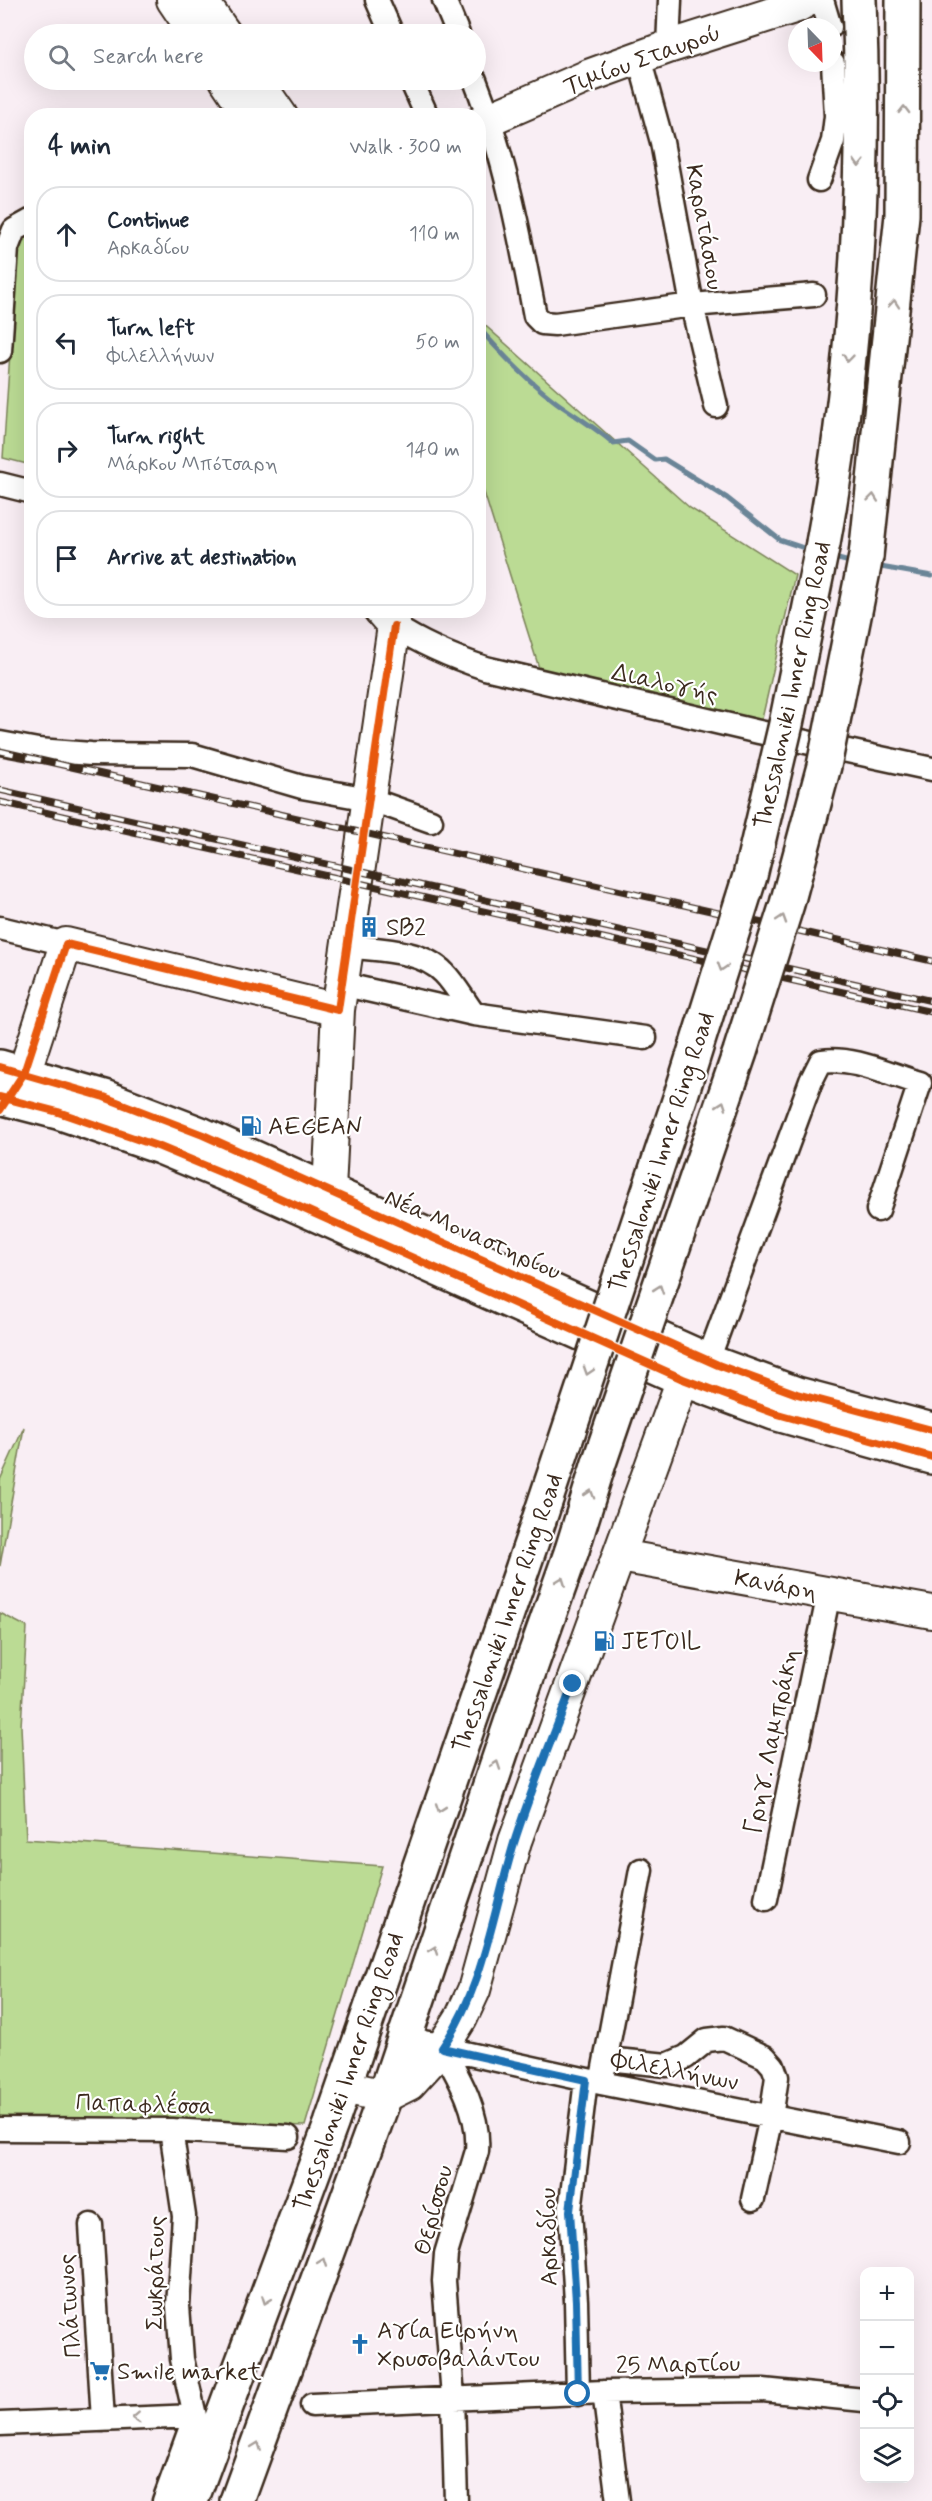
<!DOCTYPE html>
<html lang="en">
<head>
<meta charset="utf-8">
<style>
  body { margin:0; font-family:Mynerve,sans-serif; background:#f2f2f3; color:#1f2937 }
  .controls { position:absolute; right:18px; bottom:18px; display:grid; overflow:hidden; border-radius:12px; box-shadow:0 6px 24px #0002 }
  .controls button { width:54px; height:54px; display:grid; place-items:center; padding:0; border:0; border-bottom:2px solid #e0e1e3; background:#fff; color:#1f2937; font:30px sans-serif }
  .compass { position:absolute; left:788px; top:18px; width:54px; height:54px; border-radius:50%; background:#fff; box-shadow:0 6px 24px #0002; rotate:157deg }
  .stop { position:absolute; width:18px; height:18px; margin:-14px; border:4px solid #1f6fb2; border-radius:50%; background:#fff }
  .stop.end { background:#1f6fb2; border-color:#fff; box-shadow:0 2px 6px #0008 }
  .list { margin:0; padding:0; list-style:none }
  h2 { display:flex; justify-content:space-between; align-items:center; height:78px; margin:0; padding:0 24px; font-size:26px }
  h2 small { font-size:20px; font-weight:400; color:#747a83 }
  .list li { display:grid; grid-template-columns:39px 1fr auto; gap:18px; align-items:center; box-sizing:border-box; height:96px; margin:0 12px 12px; padding:0 12px; border:2px solid #e0e1e3; border-radius:24px }
  .list b { display:block; font-size:22px; white-space:nowrap }
  .list p { margin:0; font-size:20px; white-space:nowrap; color:#747a83 }
  .list em { font-size:20px; font-style:normal; color:#747a83 }
  .icon { flex:none; width:33px; height:33px; fill:none; stroke:currentColor; stroke-width:2; stroke-linecap:round; stroke-linejoin:round }
  .map { position:relative; flex:none; width:932px; height:2501px; overflow:hidden }
  .search { position:absolute; background:#fff; box-shadow:0 6px 24px #0002; left:24px; top:24px; width:462px; height:66px; display:flex; align-items:center; gap:15px; box-sizing:border-box; padding:0 21px; border-radius:33px; color:#747a83; font-size:22px }
  .panel { position:absolute; background:#fff; box-shadow:0 6px 24px #0002; left:24px; top:108px; width:462px; height:510px; border-radius:24px }
  .map>svg:first-child { display:block }
  .green { fill:#bbdb94; stroke:#7b8259; stroke-width:1.5 }
  .lines { fill:none; stroke-linecap:round; stroke-linejoin:round }
  .stream { stroke:#6b8597; stroke-width:5 }
  .street-casing { stroke:#3b2a1e; stroke-width:27 }
  .secondary-casing { stroke:#3b2a1e; stroke-width:36 }
  .primary-casing { stroke:#3b2a1e; stroke-width:38 }
  .highway-casing { stroke:#3b2a1e; stroke-width:38 }
  .street { stroke:#fff; stroke-width:22 }
  .secondary { stroke:#fff; stroke-width:32 }
  .primary { stroke:#fff; stroke-width:33 }
  .highway { stroke:#fff; stroke-width:33 }
  .rail-casing { stroke:#3b2a1e; stroke-width:7 }
  .rail { stroke:#fff; stroke-width:4.5; stroke-dasharray:14; stroke-linecap:butt }
  .highway-bridge-casing { stroke:#3b2a1e; stroke-width:38; stroke-linecap:butt }
  .highway-bridge { stroke:#fff; stroke-width:33 }
  .cycleway-casing { stroke:#fff; stroke-width:11 }
  .cycleway { stroke:#e8590c; stroke-width:8 }
  .oneway { stroke:#a79f9a }
  .route { stroke:#1f6fb2; stroke-width:8 }
  .labels { text-anchor:middle; stroke-width:4.5; stroke-linejoin:round; paint-order:stroke }
  .street-label { font-size:24px; fill:#3b2a1e; stroke:#fff }
  .poi-label { font-size:24px; fill:#3b2a1e; stroke:#fff; text-anchor:start }
</style>
</head>
<body>
<div class="map">
<svg width="932" height="2501" viewBox="0 0 932 2501">
  <rect width="100%" height="100%" fill="#f9eef4"/>
  <filter id="ink" filterUnits="userSpaceOnUse"><feTurbulence type="fractalNoise" baseFrequency=".0167" numOctaves="2"/><feDisplacementMap in="SourceGraphic" scale="12" xChannelSelector="R" yChannelSelector="G"/><feConvolveMatrix kernelMatrix="1 2 1 2 8 2 1 2 1" color-interpolation-filters="sRGB"/></filter>
  <g filter="url(#ink)">
    <path class="green" d="M31 228V465L3 458 18 232Z
      M479 320 690 508 795 575 759 732 545 687 482 486 479 487Z
      M24 1427 0 1566V1480Z
      M0 1613 27 1627 21 1726 26 1839 382 1866 305 2126 42 2117 0 2120Z"/>
    <g class="lines">
      <path class="stream" d="M478 327C499 351 530 383 556 402 575 416 595 427 613 443L628 441 655 460 664 459 727 498 780 540 810 550
        M830 557 854 563
        M875 566 932 576"/>
      <g class="street-casing">
        <path id="street" d="M377 0 392 34
          M444 0 458 34
          M822 0 830 27
          M668 47 670 0
          M639 58 662 142 692 305 716 406
          M411 80 427 116
          M475 80C505 156 520 236 535 316L542 323 555 324 692 305 814 295
          M819 180 833 141 836 116 833 63
          M0 351 7 248 14 230 32 220
          M0 484 32 492
          M394 626C423 645 452 657 485 668L759 732 932 769
          M0 743 38 750 91 754 192 755 302 787 369 799 431 821
          M0 928 66 944
          M347 946C377 950 421 949 444 973 455 984 464 1001 474 1014L645 1038
          M341 984 474 1014
          M708 1360 811 1081 821 1061C853 1056 889 1074 920 1083L878 1210
          M766 1899 829 1593
          M442 2048 601 2083 899 2142
          M442 2048C460 2079 480 2114 477 2151L446 2254 444 2281 453 2397 456 2501
          M606 2059 667 2065 686 2057 707 2040 724 2038 765 2057 773 2066 777 2077 771 2117 753 2199
          M603 2073 641 1870
          M0 2129 171 2130 288 2137
          M171 2130 184 2216 178 2306 182 2359 195 2416
          M91 2225 103 2420
          M604 2392 618 2501
          M578 2394 576 2301 570 2211 586 2080
          M312 2405 604 2392 763 2390 864 2400
          M0 2424 195 2416
          M164 2501 195 2416"/>
      </g>
      <g class="secondary-casing">
        <path id="secondary" d="M173 0 196 34
          M201 0 225 34
          M226 80 250 116
          M256 80 281 116
          M478 124 591 75 668 47 797 6 808 0
          M10 1097 24 1073 66 944 338 1010 394 626 380 610
          M329 1190 338 1010
          M620 1556 932 1612
          M344 2087 385 2096 409 2084 442 2048 461 2018 474 1990 515 1841 683 1379"/>
      </g>
      <g class="primary-casing">
        <path id="primary" d="M0 1067 104 1097 203 1135 718 1365 797 1394 932 1430
          M0 1097 58 1112 160 1147 237 1179 683 1379 774 1413 932 1457"/>
      </g>
      <g class="highway-casing">
        <path id="highway" d="M823 543C855 368 867 177 859 0
          M866 556 902 215 903 0
          M405 2035C416 2048 426 2050 442 2048
          M191 2501 331 2124 534 1535
          M237 2501 385 2096 514 1714 572 1550"/>
      </g>
      <use href="#street" class="street"/>
      <use href="#secondary" class="secondary"/>
      <use href="#primary" class="primary"/>
      <use href="#highway" class="highway"/>
      <g class="rail-casing">
        <path id="rail" d="M0 751 932 961
          M0 790 932 1001
          M0 802 932 1012"/>
      </g>
      <use href="#rail" class="rail"/>
      <g class="highway-bridge-casing">
        <path id="highway-bridge" d="M534 1535 682 1092 750 876 786 724 823 543
          M572 1550 599 1463 740 1052 787 904 824 766 866 556"/>
      </g>
      <use href="#highway-bridge" class="highway-bridge"/>
      <g class="cycleway-casing">
        <path id="cycleway" d="M0 1067 104 1097 203 1135 718 1365 797 1394 932 1430
          M0 1097 58 1112 160 1147 237 1179 683 1379 774 1413 932 1457
          M0 1110 24 1073 66 944 338 1010 394 626"/>
      </g>
      <use href="#cycleway" class="cycleway"/>
    </g>
    <defs><path id="oneway-chevron" d="M-2-3.5L2.5 0L-2 3.5" fill="none" stroke-width="1.6" stroke-linecap="round" stroke-linejoin="round" transform="scale(1.5)"/></defs>
    <g class="oneway">
      <use href="#oneway-chevron" transform="translate(904 110) rotate(-89)"/>
      <use href="#oneway-chevron" transform="translate(859 163) rotate(92)"/>
      <use href="#oneway-chevron" transform="translate(894 304) rotate(-85)"/>
      <use href="#oneway-chevron" transform="translate(848 358) rotate(96)"/>
      <use href="#oneway-chevron" transform="translate(873 498) rotate(-84)"/>
      <use href="#oneway-chevron" transform="translate(782 919) rotate(-72)"/>
      <use href="#oneway-chevron" transform="translate(722 967) rotate(107)"/>
      <use href="#oneway-chevron" transform="translate(722 1105) rotate(-71)"/>
      <use href="#oneway-chevron" transform="translate(659 1289) rotate(-71)"/>
      <use href="#oneway-chevron" transform="translate(588 1371) rotate(108)"/>
      <use href="#oneway-chevron" transform="translate(590 1494) rotate(-73)"/>
      <use href="#oneway-chevron" transform="translate(561 1581) rotate(-70)"/>
      <use href="#oneway-chevron" transform="translate(496 1765) rotate(-71)"/>
      <use href="#oneway-chevron" transform="translate(440 1808) rotate(109)"/>
      <use href="#oneway-chevron" transform="translate(434 1950) rotate(-71)"/>
      <use href="#oneway-chevron" transform="translate(323 2262) rotate(-70)"/>
      <use href="#oneway-chevron" transform="translate(266 2300) rotate(110)"/>
      <use href="#oneway-chevron" transform="translate(136 2418) rotate(177)"/>
      <use href="#oneway-chevron" transform="translate(257 2446) rotate(-70)"/>
    </g>
  </g>
  <g class="lines" filter="url(#ink)">
    <path class="route" d="M573 1684C553 1737 531 1789 514 1843 493 1912 484 1987 442 2048L586 2080 570 2211 576 2301 578 2394"/>
  </g>
  <defs>
    <g id="building-bare" transform="scale(1.62)"><path d="M-4-6H4V6H1V3H-1V6H-4ZM-2.5-4.3h1.7v1.8h-1.7ZM.8-4.3h1.7v1.8H.8ZM-2.5-1h1.7V.8h-1.7ZM.8-1h1.7V.8H.8Z" fill="#1f6fb2" stroke="#fff" stroke-width="2.5" paint-order="stroke"/></g>
    <g id="fuel-bare" transform="scale(1.62)"><path d="M-5.5-6h7V0h2V4h1.3V-2.5L3-4.5l.8-.8L6-3V5H2.5V1h-1V6h-7ZM-4.2-4.7v3.2H.2V-4.7Z" fill="#1f6fb2" stroke="#fff" stroke-width="2.5" paint-order="stroke"/></g>
    <g id="church-bare" transform="scale(1.62)"><path d="M-1.2-6h2.4v3.5h3.3v2.4h-3.3V6h-2.4V-.1h-3.3v-2.4h3.3Z" fill="#1f6fb2" stroke="#fff" stroke-width="2.5" paint-order="stroke"/></g>
    <g id="supermarket-bare" transform="scale(1.62)"><path d="M-6-5.5h2.5l.6 2H6L4.5 2H-2.5L-4.4-4H-6ZM-1.5 3.2a1.3 1.3 0 1 0 .1 0ZM3 3.2a1.3 1.3 0 1 0 .1 0Z" fill="#1f6fb2" stroke="#fff" stroke-width="2.5" paint-order="stroke"/></g>
  </defs>
  <g fill-rule="evenodd">
    <use href="#building-bare" x="369" y="927"/>
    <use href="#fuel-bare" x="251" y="1126"/>
    <use href="#fuel-bare" x="604" y="1641"/>
    <use href="#church-bare" x="360" y="2344"/>
    <use href="#supermarket-bare" x="100" y="2371"/>
  </g>
  <g class="labels">
    <g class="street-label">
      <text transform="translate(642 59) rotate(-20)" y="8">Τιμίου Σταυρού</text>
      <text transform="translate(705 227) rotate(80)" y="8">Καρατάσιου</text>
      <text transform="translate(665 683) rotate(13)" y="8">Διαλογής</text>
      <text transform="translate(792 685) rotate(-78)" y="8">Thessaloniki Inner Ring Road</text>
      <text transform="translate(661 1152) rotate(-72)" y="8">Thessaloniki Inner Ring Road</text>
      <text transform="translate(473 1234) rotate(24)" y="8">Νέα Μοναστηρίου</text>
      <text transform="translate(776 1584) rotate(10)" y="8">Κανάρη</text>
      <text transform="translate(507 1613) rotate(-71)" y="8">Thessaloniki Inner Ring Road</text>
      <text transform="translate(771 1741) rotate(-78)" y="8">Γρηγ. Λαμπράκη</text>
      <text transform="translate(675 2070) rotate(11)" y="8">Φιλελλήνων</text>
      <text transform="translate(348 2072) rotate(-71)" y="8">Thessaloniki Inner Ring Road</text>
      <text transform="translate(145 2104) rotate(2)" y="8">Παπαφλέσσα</text>
      <text transform="translate(433 2210) rotate(-75)" y="8">Θερίσσου</text>
      <text transform="translate(548 2237) rotate(-91)" y="8">Αρκαδίου</text>
      <text transform="translate(155 2273) rotate(-89)" y="8">Σωκράτους</text>
      <text transform="translate(69 2306) rotate(-94)" y="8">Πλάτωνος</text>
      <text transform="translate(678 2364) rotate(-1)" y="8">25 Μαρτίου</text>
    </g>
    <g class="poi-label">
      <text x="386" y="935">SB2</text>
      <text x="268" y="1134">AEGEAN</text>
      <text x="621" y="1649">JETOIL</text>
      <text x="377" y="2338">Αγία Ειρήνη<tspan x="377" dy="28">Χρυσοβαλάντου</tspan></text>
      <text x="117" y="2379">Smile market</text>
    </g>
  </g>
</svg>
<div class="controls">
<button>+</button>
<button>−</button>
<button><svg class="icon" aria-label="locate" viewBox="0 0 24 24"><circle cx="12" cy="12" r="6"/><path d="M12 2v4M12 18v4M2 12h4M18 12h4"/></svg></button>
<button><svg class="icon" aria-label="layers" viewBox="0 0 24 24"><path d="M12 4l9 5-9 5-9-5zM3 14l9 5 9-5"/></svg></button>
</div>
<svg class="compass" viewBox="-18 -18 36 36"><path d="M0-13l5 13h-10z" fill="#e53935"/><path d="M0 13l5-13h-10z" fill="#747a83"/></svg>
<div class="stop" style="left:578px;top:2394px"></div>
<div class="stop end" style="left:573px;top:1684px"></div>
<div class="search"><svg class="icon" aria-label="search" viewBox="0 0 24 24"><circle cx="10" cy="10" r="6"/><path d="M15 15l6 6"/></svg>Search here</div>
<section class="panel">
<h2>4 min<small>Walk · 300 m</small></h2>
<ul class="list">
<li><svg class="icon" aria-label="ahead" viewBox="0 0 24 24"><path d="M12 20V5M6 11l6-6 6 6"/></svg><div><b>Continue</b><p>Αρκαδίου</p></div><em>110 m</em></li>
<li><svg class="icon" aria-label="left" viewBox="0 0 24 24"><path d="M17 20v-9H6M10 6l-5 5 5 5"/></svg><div><b>Turn left</b><p>Φιλελλήνων</p></div><em>50 m</em></li>
<li><svg class="icon" aria-label="right" viewBox="0 0 24 24"><path d="M7 20v-9h11M14 6l5 5-5 5"/></svg><div><b>Turn right</b><p>Μάρκου Μπότσαρη</p></div><em>140 m</em></li>
<li><svg class="icon" aria-label="arrive" viewBox="0 0 24 24"><path d="M6 21V4h12l-3 4 3 4H6"/></svg><div><b>Arrive at destination</b></div></li>
</ul>
</section>
</div>
</body>
</html>
